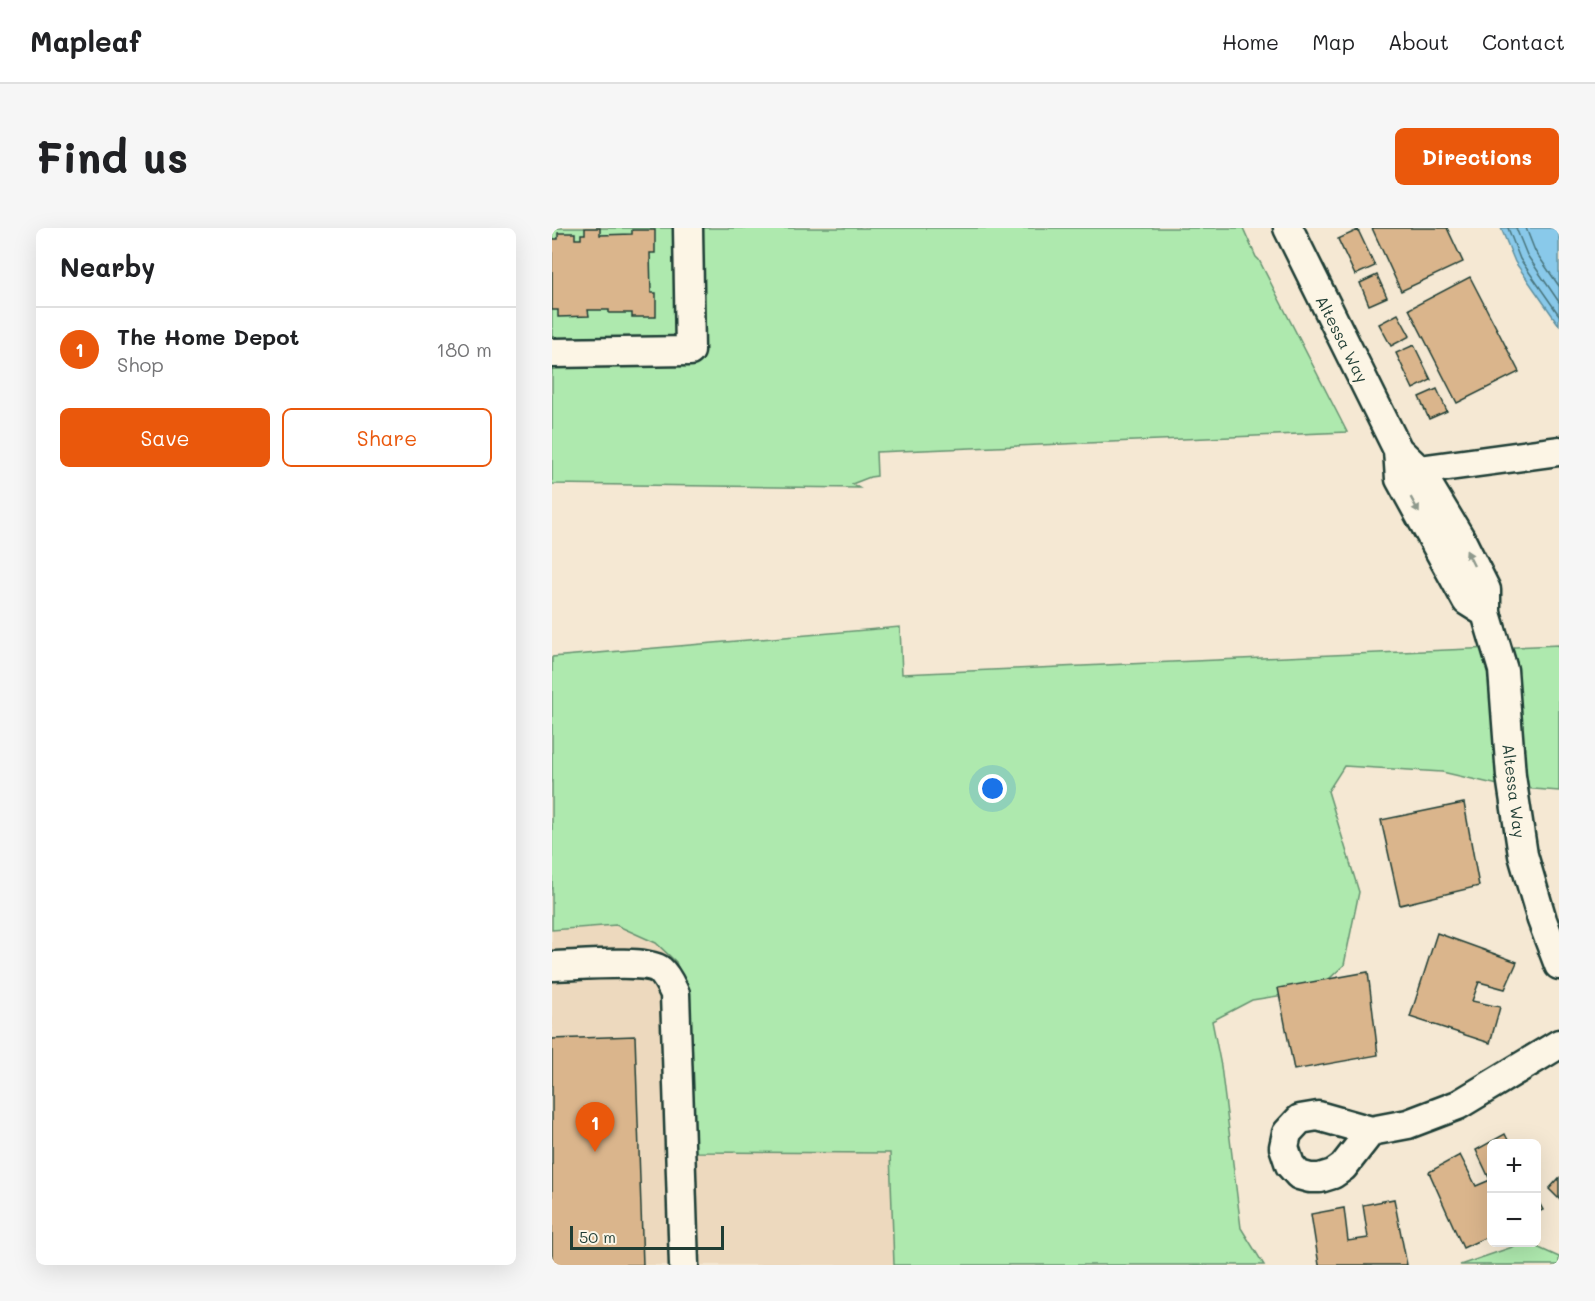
<!DOCTYPE html>
<html lang="en">
<head>
<meta charset="utf-8">
<style>
  body { margin:0; font-family:Mali,sans-serif; background:#f6f6f6; color:#202124 }
  .controls { position:absolute; right:18px; bottom:18px; display:grid; overflow:hidden; border-radius:9px; box-shadow:0 6px 24px #0002 }
  .controls button { width:54px; height:54px; display:grid; place-items:center; padding:0; border:0; border-bottom:2px solid #e0e0e0; background:#fff; color:#202124; font:30px sans-serif }
  .scale { position:absolute; left:18px; bottom:15px; width:154px; box-sizing:border-box; padding-left:6px; border:3px solid #1f3d34; border-top:0; font-size:16px; line-height:21px; white-space:nowrap; color:#1f3d34; -webkit-text-stroke:4px #fcf5e5; paint-order:stroke }
  .you { position:absolute; left:441px; top:561px; width:21px; height:21px; margin:-15px; border:4px solid #fff; border-radius:50%; background:#1a73e8; box-shadow:0 0 0 9px #1a73e833 }
  .badge { display:grid; place-items:center; width:39px; height:39px; border-radius:50%; background:#ea580c; color:#fff; font-size:20px; font-weight:700 }
  .pin { position:absolute; translate:-50% -50px; filter:drop-shadow(0 2px 3px #0008) }
  .pin::after { content:''; position:absolute; top:32px; width:21px; height:18px; background:inherit; clip-path:polygon(0 0,100% 0,50% 100%) }
  .list { margin:0; padding:0; list-style:none }
  h2 { display:flex; justify-content:space-between; align-items:center; height:78px; margin:0; padding:0 24px; font-size:26px }
  h2 small { font-size:20px; font-weight:400; color:#757577 }
  .list li { display:grid; grid-template-columns:39px 1fr auto; gap:18px; align-items:center; box-sizing:border-box; height:84px; padding:0 24px; border-top:2px solid #e0e0e0 }
  .list b { display:block; font-size:22px; white-space:nowrap }
  .list p { margin:0; font-size:20px; white-space:nowrap; color:#757577 }
  .list em { font-size:20px; font-style:normal; color:#757577 }
  .actions { display:flex; gap:12px; padding:18px 24px }
  .actions a { flex:1; padding:14px 0; border:2px solid #ea580c; border-radius:9px; text-align:center; font-size:21px; color:#ea580c }
  .actions .main { background:#ea580c; color:#fff }
  .map { position:relative; flex:none; width:1007px; height:1037px; overflow:hidden; border-radius:9px }
  header { display:flex; align-items:center; gap:36px; box-sizing:border-box; height:84px; padding:0 30px; background:#fff; border-bottom:2px solid #e0e0e0 }
  header strong { font-size:28px }
  nav { display:flex; gap:33px; margin-inline-start:auto; font-size:21px }
  .intro { display:flex; align-items:center; justify-content:space-between; box-sizing:border-box; height:144px; padding:0 36px }
  h1 { margin:0; font-size:42px }
  .button { padding:15px 27px; border-radius:9px; background:#ea580c; color:#fff; font-size:21px; font-weight:700 }
  main { display:flex; gap:36px; padding:0 36px }
  aside { flex:1; background:#fff; border-radius:9px; box-shadow:0 6px 24px #0002 }
  .map>svg:first-child { display:block }
  .built { fill:#edd9be }
  .green { fill:#aee9ae; stroke:#669371; stroke-width:1.5 }
  .water { fill:#89c9ea; stroke:#5f91a1; stroke-width:1.5 }
  .lines { fill:none; stroke-linecap:round; stroke-linejoin:round }
  .shore { stroke:#49757d; stroke-width:1.5 }
  .building { fill:#dab58c; stroke:#1f3d34; stroke-width:1.5 }
  .minor-casing { stroke:#1f3d34; stroke-width:33 }
  .minor { stroke:#fcf5e5; stroke-width:28 }
  .oneway { fill:#8e998c }
  .labels { text-anchor:middle; stroke-width:6; stroke-linejoin:round; paint-order:stroke }
  .street-label { font-size:16px; fill:#1f3d34; stroke:#fcf5e5 }
</style>
</head>
<body>
<header>
<strong>Mapleaf</strong>
<nav><a>Home</a><a>Map</a><a>About</a><a>Contact</a></nav>
</header>
<div class="intro"><h1>Find us</h1><a class="button">Directions</a></div>
<main>
<aside>
<h2>Nearby<small></small></h2>
<ul class="list">
<li><span class="badge">1</span><div><b>The Home Depot</b><p>Shop</p></div><em>180 m</em></li>
</ul>
<div class="actions"><a class="main">Save</a><a>Share</a></div>
</aside>
<div class="map">
<svg width="1007" height="1037" viewBox="0 0 1007 1037">
  <rect width="100%" height="100%" fill="#f5e8d3"/>
  <filter id="ink" filterUnits="userSpaceOnUse"><feTurbulence type="fractalNoise" baseFrequency=".0167" numOctaves="2"/><feDisplacementMap in="SourceGraphic" scale="12" xChannelSelector="R" yChannelSelector="G"/><feConvolveMatrix kernelMatrix="1 2 1 2 8 2 1 2 1" color-interpolation-filters="sRGB"/></filter>
  <g filter="url(#ink)">
    <path class="built" d="M64 697 104 715 124 734 134 763 143 924 338 925 342 1037H0V702Z"/>
    <path class="green" d="M0 0H691L704 29 707 32 795 204 324 224 325 248 318 249 300 256 307 260 0 256Z
      M348 399 350 446 1007 417V563L955 559 890 544 792 538 776 563 807 664 792 737 765 762 700 772 660 793 669 838 689 1000 712 1037H342L338 925 143 924 134 763 124 734 104 715 64 697 0 702V429Z
      M972 1015H976L1007 1029V1037H908Z"/>
    <path class="water" d="M949 0H1007V97L963 34Z"/>
    <g class="lines">
      <path class="shore" d="M956 0 968 31 1007 87
        M964 0 975 27 1007 74
        M974 0 983 23 1007 58"/>
    </g>
    <path class="building" d="M33 0H48V7L80 6V2H103V25H98L99 65H104V89H80V85H57V82H36L37 88 6 89V82H0V11H6V5H23V11H29V6H33Z
      M820 0H895L911 34 849 63Z
      M806 2 823 38 803 47 786 11Z
      M825 47 835 69 817 77 808 55Z
      M918 49 967 144 905 175 857 81Z
      M846 86 858 108 839 118 827 96Z
      M862 117 879 152 861 161 844 125Z
      M885 161 895 183 877 191 867 169Z
      M912 575 927 658 848 677 829 592Z
      M885 705 965 734 953 761 927 754 920 773 948 779 938 815 858 789Z
      M816 744 826 827 742 842 726 760Z
      M83 808 91 1037H0V811Z
      M953 906 958 916H939V1007L911 1020 877 944 908 927 924 958 938 952 924 922Z
      M1007 950V971L997 961Z
      M984 969 991 982 984 985Z
      M842 971 855 1037H767L759 986 792 980 796 1013 816 1010 811 977Z"/>
    <g class="lines">
      <g class="minor-casing">
        <path id="minor" d="M736 0 846 222 867 242 908 310 934 362V385L951 442 959 548 971 627 990 692 1007 737
          M0 125 138 123 136 0
          M846 222 848 251 915 373 934 385
          M867 242 1007 223
          M0 738C20 738 96 731 108 742 115 748 119 758 123 766L132 1037
          M819 903 791 939 781 946 768 950H758L747 947 738 937 732 919 735 905 748 891 766 888 819 903 856 896 906 877 1007 816"/>
      </g>
      <use href="#minor" class="minor"/>
    </g>
    <defs><path id="oneway-solid" d="M-6-.8H1V-3.2L6.5 0L1 3.2V.8H-6Z" transform="scale(1.5)"/></defs>
    <g class="oneway">
      <use href="#oneway-solid" transform="translate(863 277) rotate(61)"/>
      <use href="#oneway-solid" transform="translate(918 330) rotate(-116)"/>
    </g>
  </g>
  <g class="labels">
    <g class="street-label">
      <text transform="translate(790 111) rotate(63)" y="6">Altessa Way</text>
      <text transform="translate(962 563) rotate(83)" y="6">Altessa Way</text>
    </g>
  </g>
</svg>
<div class="controls">
<button>+</button>
<button>−</button>
</div>
<div class="scale">50 m</div>
<div class="you"></div>
<div class="pin badge" style="left:43px;top:924px">1</div>
</div>
</main>
</body>
</html>
